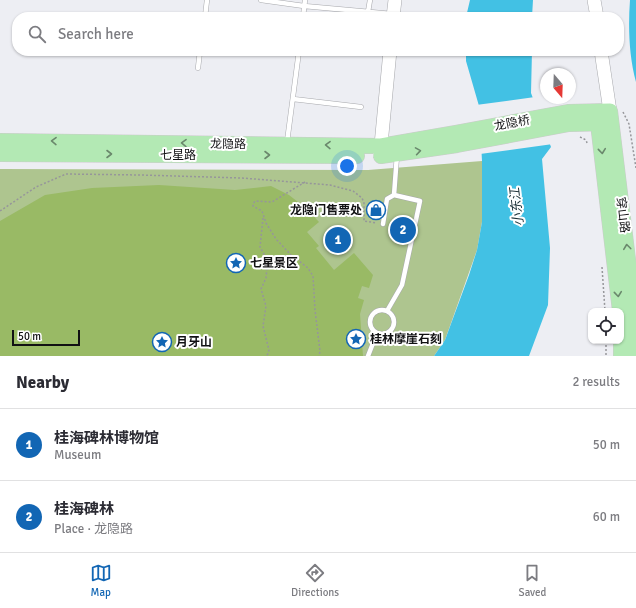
<!DOCTYPE html>
<html lang="en">
<head>
<meta charset="utf-8">
<style>
  body { margin:0; font-family:Signika,"Noto Sans SC",sans-serif; background:#f7f7f7; color:#2b2b33 }
  .controls { position:absolute; right:12px; bottom:12px; display:grid; overflow:hidden; border-radius:8px; box-shadow:0 1px 3px #0004 }
  .controls button { width:36px; height:36px; display:grid; place-items:center; padding:0; border:0; border-bottom:1px solid #e1e1e2; background:#fff; color:#2b2b33; font:20px sans-serif }
  .compass { position:absolute; left:540px; top:68px; width:36px; height:36px; border-radius:50%; background:#fff; box-shadow:0 1px 3px #0004; rotate:161deg }
  .scale { position:absolute; left:12px; bottom:10px; width:68px; box-sizing:border-box; padding-left:4px; border:2px solid #111113; border-top:0; font-size:11px; line-height:14px; white-space:nowrap; color:#111113; -webkit-text-stroke:3px #fff; paint-order:stroke }
  .you { position:absolute; left:347px; top:166px; width:14px; height:14px; margin:-10px; border:3px solid #fff; border-radius:50%; background:#1a73e8; box-shadow:0 0 0 6px #1a73e833 }
  .badge { display:grid; place-items:center; width:26px; height:26px; border-radius:50%; background:#1266b4; color:#fff; font-size:13px; font-weight:700 }
  .pin { position:absolute; translate:-50% -50%; border:2px solid #fff; box-shadow:0 1px 4px #0006 }
  .list { margin:0; padding:0; list-style:none }
  h2 { display:flex; justify-content:space-between; align-items:center; height:52px; margin:0; padding:0 16px; font-size:17px }
  h2 small { font-size:13px; font-weight:400; color:#7c7c81 }
  .list li { display:grid; grid-template-columns:26px 1fr auto; gap:12px; align-items:center; box-sizing:border-box; height:72px; padding:0 16px; border-top:1px solid #e1e1e2 }
  .list b { display:block; font-size:15px; white-space:nowrap }
  .list p { margin:0; font-size:13px; white-space:nowrap; color:#7c7c81 }
  .list em { font-size:13px; font-style:normal; color:#7c7c81 }
  .icon { flex:none; width:22px; height:22px; fill:none; stroke:currentColor; stroke-width:2; stroke-linecap:round; stroke-linejoin:round }
  .map { position:relative; flex:none; width:636px; height:356px; overflow:hidden }
  .search { position:absolute; background:#fff; box-shadow:0 1px 3px #0004; left:12px; right:12px; top:12px; height:44px; display:flex; align-items:center; gap:10px; box-sizing:border-box; padding:0 14px; border-radius:16px; color:#7c7c81; font-size:15px }
  .sheet { height:196px; background:#fff }
  nav { display:flex; justify-content:space-around; align-items:center; box-sizing:border-box; height:56px; border-top:1px solid #e1e1e2; background:#fff; font-size:11px; color:#7c7c81 }
  nav a { display:grid; justify-items:center; gap:2px }
  nav .on { color:#1266b4 }
  .map>svg:first-child { display:block }
  .green { fill:#aec58f }
  .forest { fill:#99ba65 }
  .water { fill:#42c1e4 }
  .pier { fill:#edeef3 }
  .lines { fill:none; stroke-linecap:round; stroke-linejoin:round }
  .lane-casing { stroke:#a7a8ac; stroke-width:5.5 }
  .secondary-casing { stroke:#a7a8ac; stroke-width:14 }
  .primary-casing { stroke:#cbcbcb; stroke-width:16 }
  .path { stroke:#96969a; stroke-width:1.5; stroke-dasharray:2 2; stroke-linecap:butt }
  .lane { stroke:#fff; stroke-width:4.5 }
  .secondary { stroke:#fff; stroke-width:13 }
  .primary { stroke:#b3e9b4; stroke-width:15 }
  .oneway { stroke:#6a886c }
  .labels { text-anchor:middle; stroke-width:4; stroke-linejoin:round; paint-order:stroke }
  .street-label { font-size:12px; fill:#111113; stroke:#fff }
  .poi-label { font-size:12px; font-weight:bold; fill:#111113; stroke:#fff; text-anchor:start }
  .water-label { font-size:13px; font-style:italic; fill:#1a2f36; stroke:#fff }
</style>
</head>
<body>
<div class="map">
<svg width="636" height="356" viewBox="0 0 636 356">
  <rect width="100%" height="100%" fill="#edeef3"/>
  <path class="green" d="M482 161V222L477 250 445 340 434 356H0V169L368 170Z"/>
  <path class="forest" d="M159 185 235 190 271 186 289 195 307 209 319 222 307 232 319 246 316 248 334 270 354 253 373 275 369 288 362 286 358 298 364 300 360 314 363 356H0V221L45 195 92 188Z"/>
  <path class="water" d="M470 0H533L532 17H466Z
    M630 0H636V82C629 56 628 27 630 0Z
    M466 51H532L531 93 551 147 542 159 550 248 548 305 529 356H434L445 340 469 275 477 250 482 222V161L479 106 466 61Z"/>
  <path class="pier" d="M535 97 553 144 480 154 476 105Z"/>
  <g class="lines">
    <g class="lane-casing">
      <path id="lane" d="M261 0 304 6 392 14
        M368 12 370 0
        M205 17 207 0
        M303 17 305 0
        M198 68 200 51
        M293 99 361 107
        M287 142 299 51
        M383 224 387 199 394 195
        M370 322a12 12 0 1 1 24 0a12 12 0 1 1-24 0Z
        M387 311 402 285 420 201 394 195 397 155
        M368 356 377 333"/>
    </g>
    <g class="secondary-casing">
      <path id="secondary" d="M594 0 597 17
        M393 17 395 0
        M601 51 610 111
        M380 155 390 51"/>
    </g>
    <g class="primary-casing">
      <path id="primary" d="M597 115 620 311
        M0 141 381 146 456 133 568 112 610 111 634 309V356
        M0 154 357 156
        M381 156 457 145 569 124 611 123
        M621 356V321"/>
    </g>
    <path class="path" d="M623 112 629 124 636 168
      M580 137 586 140 587 143
      M305 182 272 202 255 201 253 204V206L262 211 266 223 276 239 291 255 308 268 313 276 315 310 320 351 319 356
      M0 211 36 187 66 174 141 175 242 178 330 185 353 191 362 198 364 203V221L377 223
      M263 218 260 247 265 256 267 268 266 278 261 289 266 306 263 326 269 350 267 356
      M390 225 408 229
      M602 267 605 311
      M606 341V356"/>
    <use href="#lane" class="lane"/>
    <use href="#secondary" class="secondary"/>
    <use href="#primary" class="primary"/>
  </g>
  <defs><path id="oneway-chevron" d="M-2-3.5L2.5 0L-2 3.5" fill="none" stroke-width="1.6" stroke-linecap="round" stroke-linejoin="round"/></defs>
  <g class="oneway">
    <use href="#oneway-chevron" transform="translate(54 141) rotate(-179)"/>
    <use href="#oneway-chevron" transform="translate(184 143) rotate(-179)"/>
    <use href="#oneway-chevron" transform="translate(328 145) rotate(-179)"/>
    <use href="#oneway-chevron" transform="translate(418 151) rotate(-9)"/>
    <use href="#oneway-chevron" transform="translate(602 151) rotate(84)"/>
    <use href="#oneway-chevron" transform="translate(109 154)"/>
    <use href="#oneway-chevron" transform="translate(267 155)"/>
    <use href="#oneway-chevron" transform="translate(627 247) rotate(-97)"/>
    <use href="#oneway-chevron" transform="translate(618 294) rotate(84)"/>
  </g>
  <defs>
    <g id="shop-ring" transform="scale(1)"><circle r="9.5" fill="#fff" stroke="#1266b4" stroke-width="1.5"/><path d="M-5-2.5h2.3a2.7 3.5 0 0 1 5.4 0H5L5.5 6h-11ZM-1.5-2.5h3a1.5 2.3 0 0 0-3 0Z" fill="#1266b4"/></g>
    <g id="sight-ring" transform="scale(1)"><circle r="9.5" fill="#fff" stroke="#1266b4" stroke-width="1.5"/><path d="M0-6L1.8-2.2L6-1.7L2.9 1.2L3.7 5.4L0 3.3L-3.7 5.4L-2.9 1.2L-6-1.7L-1.8-2.2Z" fill="#1266b4"/></g>
  </defs>
  <g fill-rule="evenodd">
    <use href="#shop-ring" x="376" y="210"/>
    <use href="#sight-ring" x="236" y="263"/>
    <use href="#sight-ring" x="356" y="339"/>
    <use href="#sight-ring" x="162" y="342"/>
  </g>
  <g class="labels">
    <g class="street-label">
      <text transform="translate(512 123) rotate(-11)" y="4">龙隐桥</text>
      <text transform="translate(228 144) rotate(1)" y="4">龙隐路</text>
      <text x="178" y="159">七星路</text>
      <text transform="translate(623 215) rotate(83)" y="4">穿山路</text>
    </g>
    <g class="poi-label">
      <text x="362" y="214" text-anchor="end">龙隐门售票处</text>
      <text x="250" y="267">七星景区</text>
      <text x="370" y="343">桂林摩崖石刻</text>
      <text x="176" y="346">月牙山</text>
    </g>
    <g class="water-label">
      <text transform="translate(516 207) rotate(-97)" y="5">小东江</text>
    </g>
  </g>
</svg>
<div class="controls">
<button><svg class="icon" aria-label="locate" viewBox="0 0 24 24"><circle cx="12" cy="12" r="6"/><path d="M12 2v4M12 18v4M2 12h4M18 12h4"/></svg></button>
</div>
<svg class="compass" viewBox="-18 -18 36 36"><path d="M0-13l5 13h-10z" fill="#e53935"/><path d="M0 13l5-13h-10z" fill="#7c7c81"/></svg>
<div class="scale">50 m</div>
<div class="you"></div>
<div class="pin badge" style="left:338px;top:240px">1</div>
<div class="pin badge" style="left:403px;top:230px">2</div>
<div class="search"><svg class="icon" aria-label="search" viewBox="0 0 24 24"><circle cx="10" cy="10" r="6"/><path d="M15 15l6 6"/></svg>Search here</div>
</div>
<section class="sheet">
<h2>Nearby<small>2 results</small></h2>
<ul class="list">
<li><span class="badge">1</span><div><b>桂海碑林博物馆</b><p>Museum</p></div><em>50 m</em></li>
<li><span class="badge">2</span><div><b>桂海碑林</b><p>Place · 龙隐路</p></div><em>60 m</em></li>
</ul>
</section>
<nav>
<a class="on"><svg class="icon" aria-label="map" viewBox="0 0 24 24"><path d="M3 6l6-2 6 2 6-2v14l-6 2-6-2-6 2zM9 4v14M15 6v14"/></svg>Map</a>
<a><svg class="icon" aria-label="directions" viewBox="0 0 24 24"><path d="M12 3l9 9-9 9-9-9zM9 14v-3h6M13 9l2 2-2 2"/></svg>Directions</a>
<a><svg class="icon" aria-label="saved" viewBox="0 0 24 24"><path d="M7 4h10v16l-5-4-5 4z"/></svg>Saved</a>
</nav>
</body>
</html>
